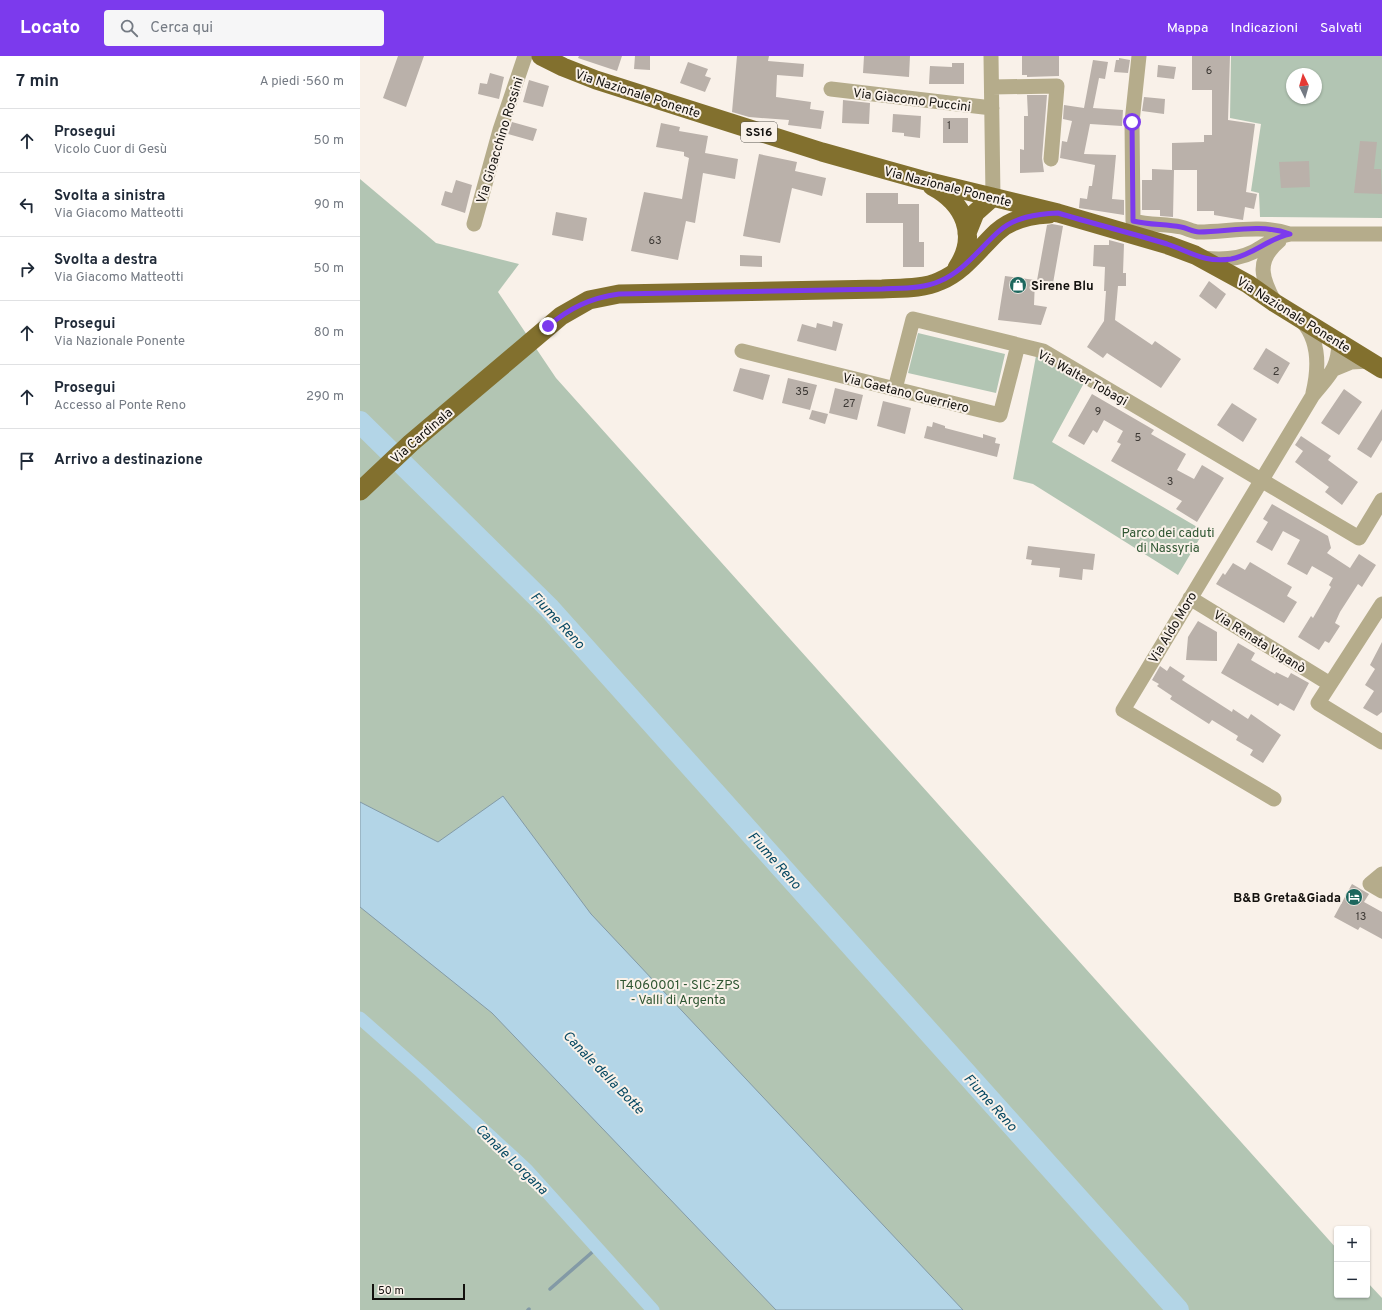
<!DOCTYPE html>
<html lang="it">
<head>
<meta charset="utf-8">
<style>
  body { margin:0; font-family:Overpass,sans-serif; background:#f6f6f7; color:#1f2937 }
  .controls { position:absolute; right:12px; bottom:12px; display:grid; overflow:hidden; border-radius:4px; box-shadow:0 1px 3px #0004 }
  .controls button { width:36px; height:36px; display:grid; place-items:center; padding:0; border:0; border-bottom:1px solid #e0e1e3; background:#fff; color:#1f2937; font:20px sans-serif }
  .compass { position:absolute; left:926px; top:12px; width:36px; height:36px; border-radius:50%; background:#fff; box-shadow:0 1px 3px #0004; rotate:355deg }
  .scale { position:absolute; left:12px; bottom:10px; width:93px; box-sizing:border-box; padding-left:4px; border:2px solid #12100d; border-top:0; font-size:11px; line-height:14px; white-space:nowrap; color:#12100d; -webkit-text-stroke:3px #f9f1e9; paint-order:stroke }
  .stop { position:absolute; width:12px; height:12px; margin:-9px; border:3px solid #7c3aed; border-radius:50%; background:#fff }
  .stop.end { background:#7c3aed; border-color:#fff; box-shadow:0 1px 4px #0008 }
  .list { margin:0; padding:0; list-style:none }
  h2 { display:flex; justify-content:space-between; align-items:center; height:52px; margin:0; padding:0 16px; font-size:17px }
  h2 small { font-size:13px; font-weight:400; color:#747a83 }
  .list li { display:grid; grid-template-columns:26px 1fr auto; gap:12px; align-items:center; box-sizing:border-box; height:64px; padding:0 16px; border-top:1px solid #e0e1e3 }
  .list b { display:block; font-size:15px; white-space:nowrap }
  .list p { margin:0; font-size:13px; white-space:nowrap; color:#747a83 }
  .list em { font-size:13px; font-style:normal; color:#747a83 }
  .icon { flex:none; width:22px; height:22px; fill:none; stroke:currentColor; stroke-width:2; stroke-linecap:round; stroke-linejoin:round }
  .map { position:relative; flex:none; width:1022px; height:1254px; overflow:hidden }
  header { display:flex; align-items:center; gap:24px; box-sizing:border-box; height:56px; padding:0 20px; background:#7c3aed; color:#fff }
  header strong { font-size:19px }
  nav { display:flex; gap:22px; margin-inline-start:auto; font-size:14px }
  .search { width:280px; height:36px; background:#f6f6f7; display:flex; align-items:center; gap:10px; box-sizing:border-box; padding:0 14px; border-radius:4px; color:#747a83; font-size:15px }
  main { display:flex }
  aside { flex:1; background:#fff }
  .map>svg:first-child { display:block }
  .green { fill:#b2c5b3; fill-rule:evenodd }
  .water { fill:#b3d5e7; stroke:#839aa6 }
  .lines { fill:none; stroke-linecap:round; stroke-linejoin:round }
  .stream { stroke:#839aa6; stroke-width:3.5 }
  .canal { stroke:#b3d5e7; stroke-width:13 }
  .river { stroke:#b3d5e7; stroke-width:22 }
  .building { fill:#bab1aa }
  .minor { stroke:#b5ac8b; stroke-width:15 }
  .major { stroke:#82702e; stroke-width:19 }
  .route { stroke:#7c3aed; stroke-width:5 }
  .labels { text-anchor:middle; stroke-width:4; stroke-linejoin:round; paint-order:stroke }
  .number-label { font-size:11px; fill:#3c3834 }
  .shield { fill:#f9f1e9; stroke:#57544f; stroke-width:1 }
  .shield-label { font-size:12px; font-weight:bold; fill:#12100d }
  .street-label { font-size:13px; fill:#12100d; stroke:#f9f1e9 }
  .poi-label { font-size:13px; font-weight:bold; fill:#12100d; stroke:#f9f1e9; text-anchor:start }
  .park-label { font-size:13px; fill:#2e5531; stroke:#f9f1e9 }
  .water-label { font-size:14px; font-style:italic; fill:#074963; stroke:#f9f1e9 }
</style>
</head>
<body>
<header>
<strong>Locato</strong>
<div class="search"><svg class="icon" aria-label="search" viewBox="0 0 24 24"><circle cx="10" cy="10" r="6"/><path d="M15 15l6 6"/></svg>Cerca qui</div>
<nav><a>Mappa</a><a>Indicazioni</a><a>Salvati</a></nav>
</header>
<main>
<aside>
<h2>7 min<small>A piedi · 560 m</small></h2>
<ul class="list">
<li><svg class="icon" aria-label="ahead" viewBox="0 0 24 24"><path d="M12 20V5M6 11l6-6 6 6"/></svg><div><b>Prosegui</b><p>Vicolo Cuor di Gesù</p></div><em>50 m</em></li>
<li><svg class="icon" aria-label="left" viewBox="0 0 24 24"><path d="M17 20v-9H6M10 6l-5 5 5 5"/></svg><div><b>Svolta a sinistra</b><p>Via Giacomo Matteotti</p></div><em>90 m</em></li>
<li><svg class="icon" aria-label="right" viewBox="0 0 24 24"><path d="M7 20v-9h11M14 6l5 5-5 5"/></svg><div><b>Svolta a destra</b><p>Via Giacomo Matteotti</p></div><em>50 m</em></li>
<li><svg class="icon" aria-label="ahead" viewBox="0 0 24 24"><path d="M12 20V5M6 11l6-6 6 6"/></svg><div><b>Prosegui</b><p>Via Nazionale Ponente</p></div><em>80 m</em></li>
<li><svg class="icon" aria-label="ahead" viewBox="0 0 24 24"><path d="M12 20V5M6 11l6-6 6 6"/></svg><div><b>Prosegui</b><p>Accesso al Ponte Reno</p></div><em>290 m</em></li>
<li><svg class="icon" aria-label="arrive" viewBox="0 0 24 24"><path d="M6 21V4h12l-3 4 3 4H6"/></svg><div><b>Arrivo a destinazione</b></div></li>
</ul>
</aside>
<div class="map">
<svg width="1022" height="1254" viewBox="0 0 1022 1254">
  <rect width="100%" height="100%" fill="#f9f1e9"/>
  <path class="green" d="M871 0H1022V162L900 161 899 137 891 135 901 68 870 62ZM932 18H956V42H932Z
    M0 123 76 187 159 208 138 236 196 322 977 1193V1239H1007V1226L1022 1242V1254H0Z
    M558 277 645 298 636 337 548 317Z
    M676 300 724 327 692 386 844 475 818 519 673 428 653 423Z"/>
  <path class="water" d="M143 740 231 858 603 1254H416L132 957 0 851V746L78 786Z"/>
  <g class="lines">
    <path class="stream" d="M190 1233 237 1192
      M168 1254 169 1253"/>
    <path class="canal" d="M0 962 61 1016 167 1114 293 1254"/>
    <path class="river" d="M0 366 189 552 818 1254"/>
  </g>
  <path class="building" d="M38 0H64L46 51 23 42Z
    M219 0H262L257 15 218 2Z
    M275 0H290V14L274 13Z
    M377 0H409L408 5 444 8 443 21 417 19 416 41 451 46 450 53 464 55 461 73 428 69 429 64 389 61 372 56Z
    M504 0H550L549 21 503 17Z
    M662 0H699V20L667 21V19H662Z
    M832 0H870L868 64 895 68 886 136 897 138 894 153 885 151 883 164 854 159V155H837V114H814L813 161 800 160V154H782V124H792V113L812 114V87L844 86V79H852V34H832Z
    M759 2 770 4 768 17 754 16 756 4H759Z
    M733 4 748 6 745 23 739 22 733 52 763 54 762 70 730 68 724 98 756 99 752 143 764 144V159L719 152 720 142 727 143 729 130H732L735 109 700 102 702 85 707 86 712 65 703 63 704 49 724 52Z
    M328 6 348 13 345 20 351 22 345 36 320 27Z
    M592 7H604V28H569L570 10 592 11Z
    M798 9 816 11 814 23 797 21Z
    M130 17 144 21 139 43 118 38 120 27 127 28Z
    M169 24 189 30 183 51 163 46Z
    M667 39H687L682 102 684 116 660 117V93L664 94V60H668Z
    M784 41 805 43 804 58 782 55Z
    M483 44 510 47 509 68 482 67Z
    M533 58 561 60 560 82 544 80V77L532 76Z
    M583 62H608V87H583Z
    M152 66 177 73 173 85 148 78Z
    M301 67 320 71 319 75 348 80 345 97 378 103 375 123 343 117 335 167 326 165 318 204 271 195 284 136 322 143 329 102 324 100V96L296 91Z
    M1000 85 1017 86 1014 113H1021L1022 138 994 137Z
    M399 98 437 106 435 115 466 122 462 140 432 132 420 187 383 180Z
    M949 105 950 131 921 132 919 106Z
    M96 124 112 129 105 157 81 149 85 135 92 137Z
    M506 137H538V148H559V186H564V211H543V167H506Z
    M196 156 227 162 223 185 192 179Z
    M692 168 703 170 692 233 676 230 687 169Z
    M749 184 764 188 763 217H766V230H758L755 264 792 289 795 285 821 303 801 332 747 297 743 302 727 291 744 265 746 235H744L745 211 733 210 734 189H749Z
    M380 199 402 200V211L380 210Z
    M645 220 675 224 674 249 687 251 681 269 638 264Z
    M849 225 866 238 856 253 839 240Z
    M473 265 483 268 476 295 437 285 442 268 456 272 457 267 472 271Z
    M906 292 930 307 918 328 893 313Z
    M380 312 410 319 403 344 373 335Z
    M428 322 457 329 450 354 422 347Z
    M475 332 503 339 497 364 469 357Z
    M984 333 1002 346 979 379 961 367Z
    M732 338 794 374 791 378 826 398 817 414 834 423 842 409 864 422 837 466 816 453 822 445 751 405 761 388 757 386 763 375 744 364 737 377 733 374 724 389 708 380Z
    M523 345 551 352 545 378 517 370Z
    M872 347 897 363 883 386 857 369Z
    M1022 353V384L1011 402 997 393Z
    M452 354 468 358 465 368 449 363Z
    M573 366 585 370V372L623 382V378L636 382 635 387 640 388 637 401 564 382 567 370 572 371Z
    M941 380 971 400 968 404 998 426 982 449 965 436 969 431 935 406 943 395 935 389Z
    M912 448 968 480 971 492 967 497 990 512 999 498 1016 509 1002 531 998 528 980 556 975 567 980 570 969 587 965 585 959 594 938 581 951 560 953 562 971 531 969 529 973 522 952 510 947 519 927 508 940 484 923 475 912 495 896 486 908 466 903 463Z
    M668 490 735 498 733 514 723 513 722 524 699 521 700 512 671 509 672 504 666 503Z
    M890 506 932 531 927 540 937 546 924 567 856 528 863 517 865 519 873 507 885 514Z
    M838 565 857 576V605L826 604 828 581Z
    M1022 586V656L1017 660 1003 652 1014 635 1005 629 1015 613 1010 609Z
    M878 587 895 597 891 604 915 618 916 616 928 622 931 617 949 627 934 655 920 647 918 650 861 617Z
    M800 610 807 615 810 610 825 620 822 624 872 656 873 653 888 663 891 658 921 679 903 707 890 699 893 694 876 684 878 680 852 664 849 668 810 643 812 640 797 630 799 628 792 624Z
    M992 828 1009 838 1004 846 1022 856V883L1000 871 998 874 974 861Z"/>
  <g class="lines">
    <path class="minor" d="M631 0 633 141
      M779 0 772 66 773 165C790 169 805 168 821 171 827 172 833 176 839 176 869 176 900 168 930 178
      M632 31 697 30 691 103
      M471 33 632 52
      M114 168 140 74 165 0
      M843 202C860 204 877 204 893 196 905 190 916 180 930 178H1022
      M915 247C902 223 895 205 919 185
      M942 265C960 285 959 312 953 337
      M382 295 640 359 658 289
      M974 313 991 306 1009 305
      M535 333 553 263 683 295 999 482 1022 444
      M830 542 970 628
      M1022 548 958 647 1022 686
      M914 743 763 654 953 339C969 319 978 314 979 287
      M1022 818 1010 828 1022 835"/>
    <path class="major" d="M181 0 203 11 236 24 462 96 562 124 698 157 808 189 835 199 888 228 915 247 1022 313
      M572 130C604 147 619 179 597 212
      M607 177 615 157 633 141
      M0 435 51 387 201 260 229 244 259 238 522 233C541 232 563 233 580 225 604 215 619 193 637 176 651 163 671 159 689 158"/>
  </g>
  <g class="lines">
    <path class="route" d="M188 270C210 252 230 242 259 238L522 233C541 232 563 233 580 225 604 215 619 193 638 176 654 161 677 158 698 157 734 168 771 177 807 188 831 196 844 207 871 203 893 199 909 182 930 178 900 167 869 176 839 176 833 176 827 172 821 171 805 168 790 169 773 165L772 66"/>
  </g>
  <defs>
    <g id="shop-disc" transform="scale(0.9)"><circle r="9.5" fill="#1d675e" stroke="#f9f1e9"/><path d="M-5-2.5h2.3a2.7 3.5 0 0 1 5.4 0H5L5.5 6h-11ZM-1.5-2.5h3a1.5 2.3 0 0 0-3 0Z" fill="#fff"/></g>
    <g id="hotel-disc" transform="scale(0.9)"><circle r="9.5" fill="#1d675e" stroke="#f9f1e9"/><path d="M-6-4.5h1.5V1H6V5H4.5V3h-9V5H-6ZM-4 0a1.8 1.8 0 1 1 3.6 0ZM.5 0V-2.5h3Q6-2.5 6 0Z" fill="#fff"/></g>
  </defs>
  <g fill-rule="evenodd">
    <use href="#shop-disc" x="658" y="229"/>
    <use href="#hotel-disc" x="994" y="841"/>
  </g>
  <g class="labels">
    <g class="number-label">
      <text x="849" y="18">6</text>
      <text x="589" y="73">1</text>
      <text x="295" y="188">63</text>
      <text x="916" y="319">2</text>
      <text x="442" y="339">35</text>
      <text x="489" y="351">27</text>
      <text x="738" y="359">9</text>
      <text x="778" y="385">5</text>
      <text x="810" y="429">3</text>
      <text x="1001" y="864">13</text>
    </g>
    <rect class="shield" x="381" y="66" width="36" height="20" rx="3"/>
    <g class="shield-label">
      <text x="399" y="80">SS16</text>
    </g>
    <g class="street-label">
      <text transform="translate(278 37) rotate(18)" y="5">Via Nazionale Ponente</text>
      <text transform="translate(552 43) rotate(7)" y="5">Via Giacomo Puccini</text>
      <text transform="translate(139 84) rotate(-73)" y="5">Via Gioacchino Rossini</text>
      <text transform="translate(588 130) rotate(14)" y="5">Via Nazionale Ponente</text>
      <text transform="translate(934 258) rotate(32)" y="5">Via Nazionale Ponente</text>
      <text transform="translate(723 321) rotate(29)" y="5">Via Walter Tobagi</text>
      <text transform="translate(546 336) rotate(14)" y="5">Via Gaetano Guerriero</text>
      <text transform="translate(61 379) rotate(-41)" y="5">Via Cardinala</text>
      <text transform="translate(812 571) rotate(-59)" y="5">Via Aldo Moro</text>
      <text transform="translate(900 585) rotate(32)" y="5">Via Renata Viganò</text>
    </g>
    <g class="poi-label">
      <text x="671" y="234">Sirene Blu</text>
      <text x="981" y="846" text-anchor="end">B&amp;B Greta&amp;Giada</text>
    </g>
    <g class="park-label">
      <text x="808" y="481">Parco dei caduti<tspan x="808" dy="15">di Nassyria</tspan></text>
      <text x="318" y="933">IT4060001 - SIC-ZPS<tspan x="318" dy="15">- Valli di Argenta</tspan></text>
    </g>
    <g class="water-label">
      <text transform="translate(198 564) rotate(47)" y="5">Fiume Reno</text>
      <text transform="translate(415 804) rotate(48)" y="5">Fiume Reno</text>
      <text transform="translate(244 1016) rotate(46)" y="5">Canale della Botte</text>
      <text transform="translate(631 1046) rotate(48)" y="5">Fiume Reno</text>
      <text transform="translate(152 1103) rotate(44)" y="5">Canale Lorgana</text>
    </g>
  </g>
</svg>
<div class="controls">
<button>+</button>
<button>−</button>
</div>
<svg class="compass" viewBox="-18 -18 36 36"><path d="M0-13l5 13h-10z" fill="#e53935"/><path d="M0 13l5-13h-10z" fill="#747a83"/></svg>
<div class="scale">50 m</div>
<div class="stop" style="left:772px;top:66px"></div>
<div class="stop end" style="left:188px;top:270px"></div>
</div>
</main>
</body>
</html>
